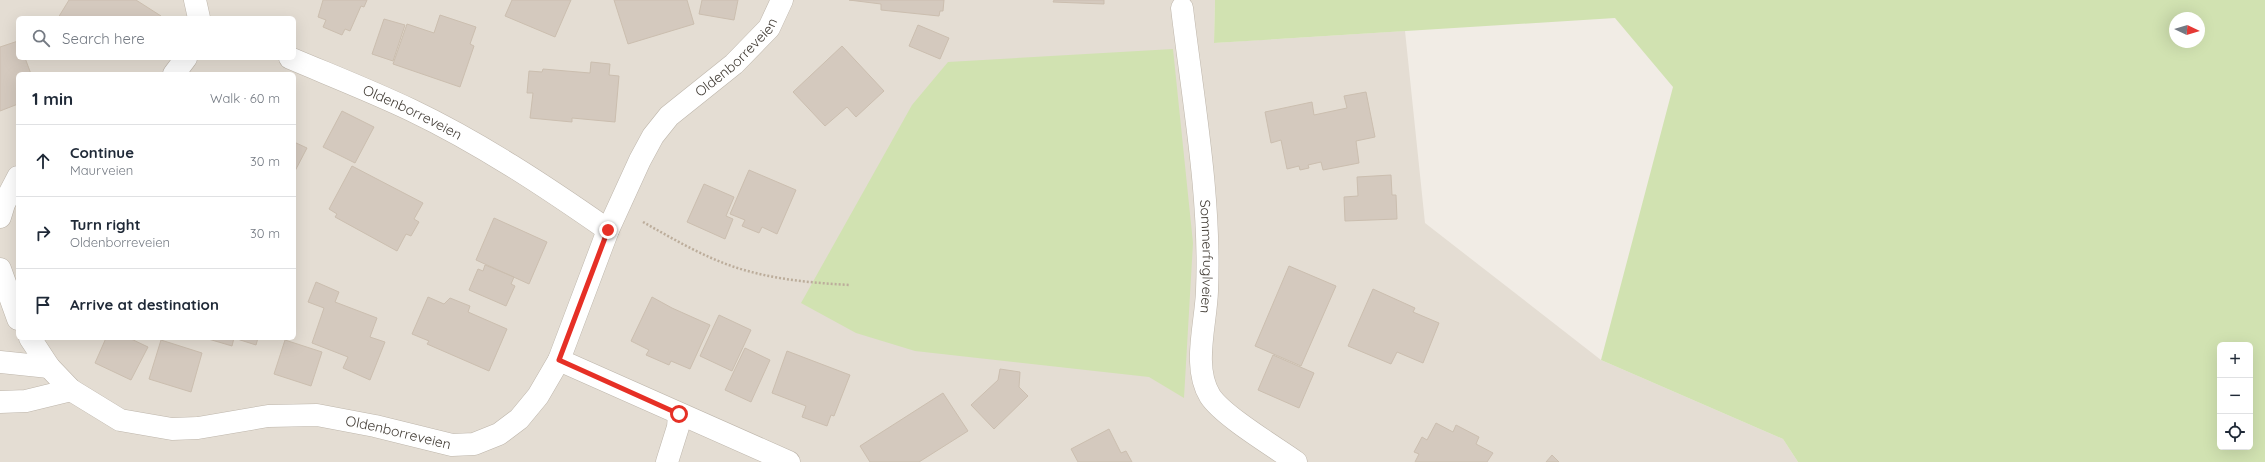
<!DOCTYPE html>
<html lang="en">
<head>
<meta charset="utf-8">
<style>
  body { margin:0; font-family:Quicksand,sans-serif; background:#f6f6f7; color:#1f2937 }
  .controls { position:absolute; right:12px; bottom:12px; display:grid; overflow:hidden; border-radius:6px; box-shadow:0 4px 16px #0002 }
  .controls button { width:36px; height:36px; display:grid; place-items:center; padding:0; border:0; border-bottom:1px solid #e0e1e3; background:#fff; color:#1f2937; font:20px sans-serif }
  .compass { position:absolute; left:2169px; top:12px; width:36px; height:36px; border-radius:50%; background:#fff; box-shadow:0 4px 16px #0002; rotate:94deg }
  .stop { position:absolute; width:12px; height:12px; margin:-9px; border:3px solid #e63026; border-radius:50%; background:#fff }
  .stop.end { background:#e63026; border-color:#fff; box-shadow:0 1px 4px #0008 }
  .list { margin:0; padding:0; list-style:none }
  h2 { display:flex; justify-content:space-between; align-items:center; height:52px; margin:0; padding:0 16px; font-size:17px }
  h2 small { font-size:13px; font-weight:400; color:#747a83 }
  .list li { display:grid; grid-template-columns:26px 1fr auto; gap:12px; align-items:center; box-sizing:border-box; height:72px; padding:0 16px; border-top:1px solid #e0e1e3 }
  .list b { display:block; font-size:15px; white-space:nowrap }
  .list p { margin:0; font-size:13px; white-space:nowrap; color:#747a83 }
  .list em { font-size:13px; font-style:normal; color:#747a83 }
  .icon { flex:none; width:22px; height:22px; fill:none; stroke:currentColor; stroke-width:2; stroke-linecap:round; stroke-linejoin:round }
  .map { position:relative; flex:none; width:2265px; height:462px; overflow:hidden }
  .search { position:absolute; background:#fff; box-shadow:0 4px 16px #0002; left:16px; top:16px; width:280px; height:44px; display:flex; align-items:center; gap:10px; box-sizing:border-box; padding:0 14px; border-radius:6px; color:#747a83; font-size:15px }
  .panel { position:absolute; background:#fff; box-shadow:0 4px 16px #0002; left:16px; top:72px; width:280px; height:268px; border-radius:6px }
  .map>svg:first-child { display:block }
  .residential { fill:#e4ddd3; fill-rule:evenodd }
  .green { fill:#d1e2b1; fill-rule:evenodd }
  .building { fill:#d4c9be; stroke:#cbbeaf }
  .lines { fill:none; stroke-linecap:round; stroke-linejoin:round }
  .street-casing { stroke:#beb6ab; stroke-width:23 }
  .path { stroke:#bcad9b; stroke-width:2.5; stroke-dasharray:2 2; stroke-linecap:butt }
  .street { stroke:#fff; stroke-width:22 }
  .route { stroke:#e63026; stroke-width:5 }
  .labels { text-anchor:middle; stroke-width:3; stroke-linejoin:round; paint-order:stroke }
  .street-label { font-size:14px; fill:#423c35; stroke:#fff }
</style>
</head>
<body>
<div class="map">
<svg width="2265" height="462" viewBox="0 0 2265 462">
  <rect width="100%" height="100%" fill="#f1ece5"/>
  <path class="residential" d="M0 0H1215L1214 43 1405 31 1425 223 1601 360 1783 439 1798 462H0ZM18 18H294V58H18ZM18 74H294V338H18Z"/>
  <path class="green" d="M1215 0H2265V462H1798L1783 439 1601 360 1673 87 1615 18 1214 43ZM2175 18H2199V42H2175ZM2220 345H2250V447H2220Z
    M1173 49 1193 243 1184 398 1149 377 915 351 856 333 801 303 912 105 948 62Z"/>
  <path class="building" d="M69 0H136L161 16 159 18H58Z
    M323 0H367L364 7 361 6 350 31 345 29 342 35 323 27 326 20 318 17Z
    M512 0H571L555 37 505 16Z
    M614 0H687L694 24 628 44Z
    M702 0H738L734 20 699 14Z
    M849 0H944L943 11H940L939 16 881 10V4Z
    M1054 0H1104V4L1053 2Z
    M440 15 476 27 470 44 474 46 460 87 393 64 407 24 434 33Z
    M384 19 405 25 393 61 372 54Z
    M918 25 949 38 940 59 909 46Z
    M18 41V58H25L31 74H18V104L0 111V47Z
    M842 46 884 91 856 117 847 107 825 126 793 92Z
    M591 62 610 64 609 75 619 76 615 122 572 118V122L530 118 533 93H527L529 71 542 72 543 69 590 73Z
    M1366 92 1375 137 1356 141 1359 163 1323 170 1321 162 1308 165 1309 168 1300 170 1299 166 1287 169 1281 140 1271 143 1265 112 1312 102 1314 115 1347 108 1344 96Z
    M342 111 374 127 355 163 323 147Z
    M294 142 307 148 294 173Z
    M352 166 423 203 414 219 419 222 411 236 406 234 397 251 335 217 337 214 329 209Z
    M749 170 796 190 777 234 762 227 759 233 742 226 745 220 730 214Z
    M1391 175 1392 195H1396L1397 219 1345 221 1344 197 1358 196 1357 177Z
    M704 184 734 197 726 216 733 219 725 239 687 222Z
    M494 218 547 242 529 284 476 260Z
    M485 265 514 277 511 284 515 286 506 306 469 290 478 269 483 271Z
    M1289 266 1336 286 1301 366 1255 346Z
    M316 282 339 292 335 302 377 318 370 337 385 342 370 380 343 368 348 357 312 343 324 308 308 302Z
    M1373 289 1415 308 1413 312 1439 323 1423 363 1397 352 1391 364 1348 346Z
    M428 297 444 304 450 298 470 306 468 312 507 329 489 371 427 344 429 341 412 334Z
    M652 297 672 308 710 325 690 369 671 361 669 365 646 355 649 350 631 341Z
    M719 315 751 330 732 371 700 356Z
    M106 338H129L148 347 131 380 95 363Z
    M205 338H258L256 345 234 338 232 346Z
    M161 340 202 353 191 392 149 379Z
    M285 340 322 352 311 386 274 374Z
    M745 348 770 360 751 402 725 390Z
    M787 351 850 375 834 416 831 415 827 426 802 417 806 406 772 393Z
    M1273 355 1314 373 1299 408 1258 390Z
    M1000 369 1020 372 1019 387 1028 396 994 429 971 405 998 380Z
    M943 393 968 431 919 462H870L860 446Z
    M1436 423 1453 432 1456 425 1479 437 1476 444 1493 453 1487 462H1415L1419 454 1414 452 1422 437 1427 440Z
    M1109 429 1121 453 1126 451 1132 462H1078L1071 449Z
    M1552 455 1559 462H1546Z"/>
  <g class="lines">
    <g class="street-casing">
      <g id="street">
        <path d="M195 0 199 18"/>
        <path id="s1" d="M1182 8C1193 101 1211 197 1207 291 1206 324 1192 367 1210 396 1223 416 1275 447 1296 462"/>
        <path id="s2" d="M290 58C330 75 371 91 411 110 480 143 545 186 608 230"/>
        <path d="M174 74 186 58"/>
        <path d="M0 217 4 204 18 177"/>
        <path d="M0 269 18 319"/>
        <path id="s3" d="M30 338 49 367 71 390 120 420 172 429 198 428 268 416 317 415 375 426 452 445 474 444 499 434 519 419 538 396 559 360 608 230 640 160 653 136 669 116 734 64 769 28 782 0"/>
        <path d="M559 360 789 462"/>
        <path d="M0 362 49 367"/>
        <path d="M0 402 26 401 71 390"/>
        <path d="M667 462 678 427 679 415"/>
      </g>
    </g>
    <path class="path" d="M643 222C675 240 709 260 744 270 779 280 814 283 850 285"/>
    <use href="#street" class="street"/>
  </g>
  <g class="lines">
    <path class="route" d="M608 230 559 360 679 414"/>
  </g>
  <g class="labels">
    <g class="street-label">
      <text dy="5" stroke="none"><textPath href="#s3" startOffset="965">Oldenborreveien</textPath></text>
      <text dy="5" stroke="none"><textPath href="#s2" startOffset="134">Oldenborreveien</textPath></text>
      <text dy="5" stroke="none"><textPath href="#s1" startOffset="250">Sommerfuglveien</textPath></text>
      <text dy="5" stroke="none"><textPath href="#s3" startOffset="406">Oldenborreveien</textPath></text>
    </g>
  </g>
</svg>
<div class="controls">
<button>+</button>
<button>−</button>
<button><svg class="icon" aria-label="locate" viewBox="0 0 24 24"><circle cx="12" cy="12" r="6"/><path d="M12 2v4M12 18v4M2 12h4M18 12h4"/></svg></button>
</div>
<svg class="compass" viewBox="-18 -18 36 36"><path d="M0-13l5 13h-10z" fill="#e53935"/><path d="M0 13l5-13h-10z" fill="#747a83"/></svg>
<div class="stop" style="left:679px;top:414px"></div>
<div class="stop end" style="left:608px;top:230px"></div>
<div class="search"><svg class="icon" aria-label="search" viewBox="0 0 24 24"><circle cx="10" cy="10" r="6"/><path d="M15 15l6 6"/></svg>Search here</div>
<section class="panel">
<h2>1 min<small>Walk · 60 m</small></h2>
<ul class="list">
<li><svg class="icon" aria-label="ahead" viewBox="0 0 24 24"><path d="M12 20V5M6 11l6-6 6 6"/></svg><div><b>Continue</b><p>Maurveien</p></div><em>30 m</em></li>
<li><svg class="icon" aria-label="right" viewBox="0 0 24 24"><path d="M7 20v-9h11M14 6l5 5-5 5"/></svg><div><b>Turn right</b><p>Oldenborreveien</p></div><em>30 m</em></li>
<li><svg class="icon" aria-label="arrive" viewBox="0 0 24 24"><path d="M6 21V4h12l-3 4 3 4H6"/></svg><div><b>Arrive at destination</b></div></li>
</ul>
</section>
</div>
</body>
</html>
